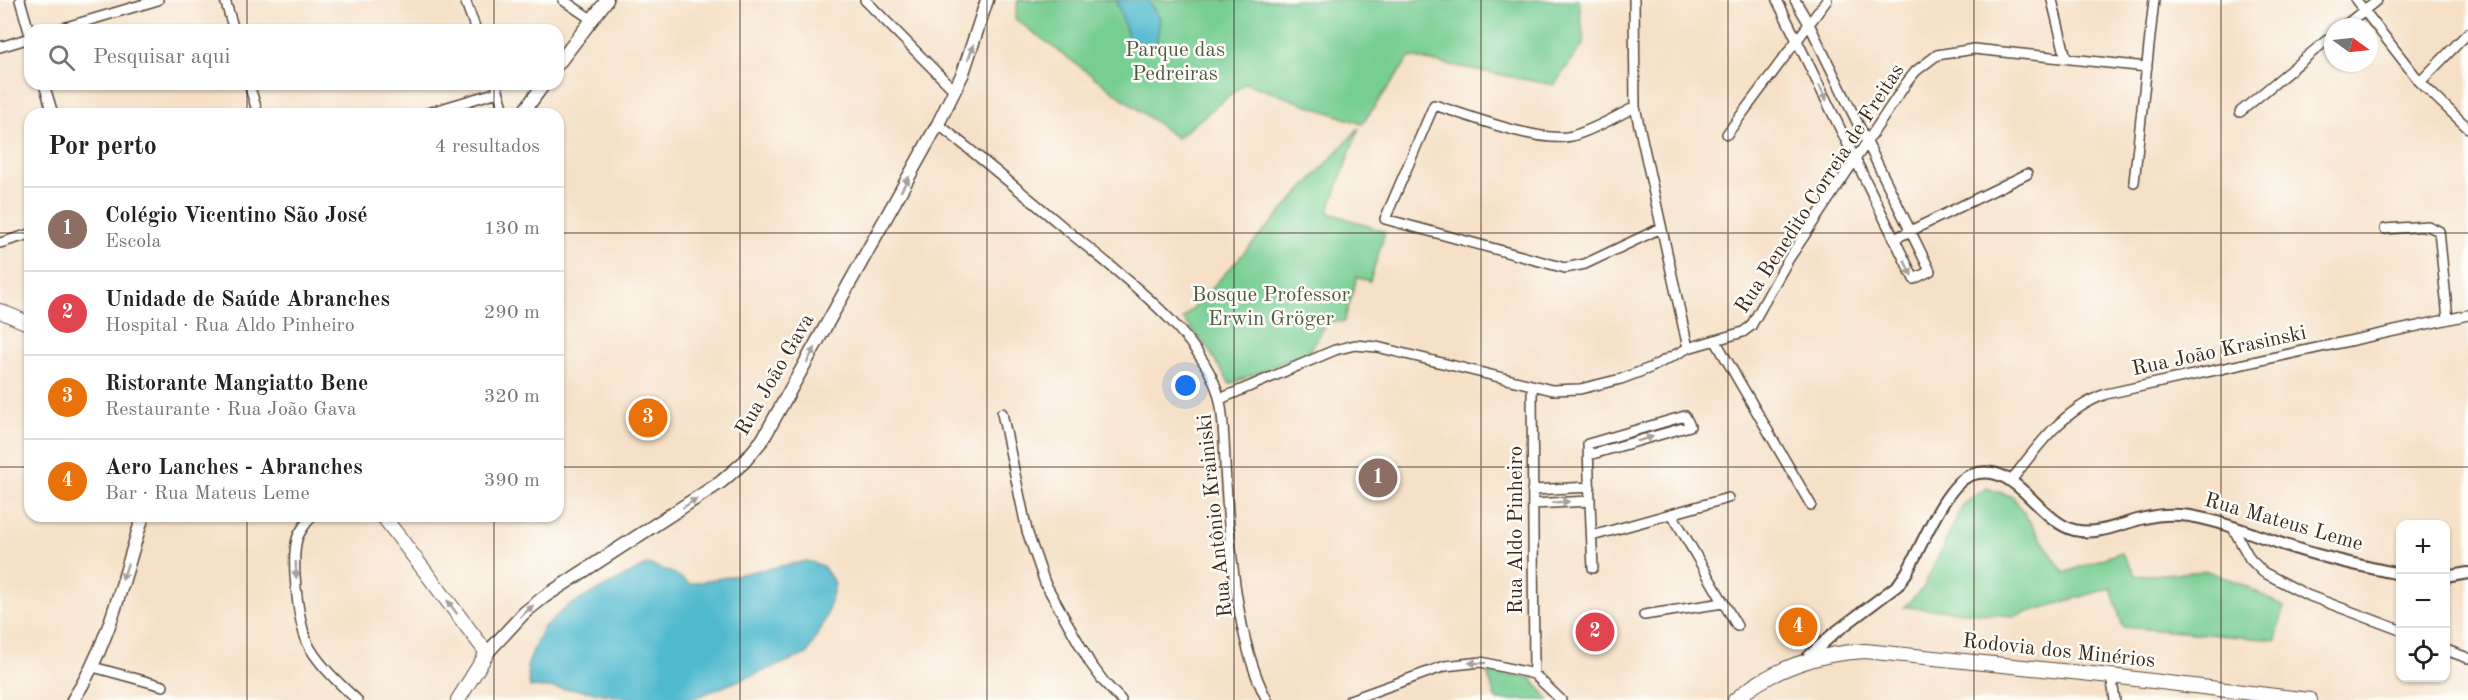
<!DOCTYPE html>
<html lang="pt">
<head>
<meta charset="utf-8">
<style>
  body { margin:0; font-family:"Old Standard TT",serif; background:#f6f6f6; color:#222 }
  .controls { position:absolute; right:18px; bottom:18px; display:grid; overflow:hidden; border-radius:12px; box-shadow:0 2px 4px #0004 }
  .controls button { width:54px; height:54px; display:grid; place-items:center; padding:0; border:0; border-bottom:2px solid #e0e0e0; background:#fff; color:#222; font:30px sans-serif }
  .compass { position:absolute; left:2324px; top:18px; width:54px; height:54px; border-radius:50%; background:#fff; box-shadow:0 2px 4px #0004; rotate:105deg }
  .you { position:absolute; left:1186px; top:386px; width:21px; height:21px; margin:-15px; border:4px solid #fff; border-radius:50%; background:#1a73e8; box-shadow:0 0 0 9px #1a73e833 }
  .badge { display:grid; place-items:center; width:39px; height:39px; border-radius:50%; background:#2563eb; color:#fff; font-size:20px; font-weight:700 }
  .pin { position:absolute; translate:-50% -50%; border:3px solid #fff; box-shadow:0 2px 6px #0006 }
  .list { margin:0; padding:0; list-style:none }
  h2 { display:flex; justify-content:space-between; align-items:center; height:78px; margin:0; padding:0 24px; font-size:26px }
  h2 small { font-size:20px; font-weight:400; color:#767676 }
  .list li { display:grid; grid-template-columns:39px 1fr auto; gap:18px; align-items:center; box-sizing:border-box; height:84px; padding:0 24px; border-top:2px solid #e0e0e0 }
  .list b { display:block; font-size:22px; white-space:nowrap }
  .list p { margin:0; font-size:20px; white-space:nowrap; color:#767676 }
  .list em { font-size:20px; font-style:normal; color:#767676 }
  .icon { flex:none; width:33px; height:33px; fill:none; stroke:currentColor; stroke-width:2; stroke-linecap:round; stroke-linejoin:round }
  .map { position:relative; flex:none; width:2468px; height:700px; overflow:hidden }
  .search { position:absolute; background:#fff; box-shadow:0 2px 4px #0004; left:24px; top:24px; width:540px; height:66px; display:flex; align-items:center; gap:15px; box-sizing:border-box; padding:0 21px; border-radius:18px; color:#767676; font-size:22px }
  .panel { position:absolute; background:#fff; box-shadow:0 2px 4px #0004; left:24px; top:108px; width:540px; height:414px; border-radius:18px }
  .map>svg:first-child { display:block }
  .green { fill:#77ce93; stroke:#597c58; stroke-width:1.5 }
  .water { fill:#50b9ce; stroke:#467276; stroke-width:1.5 }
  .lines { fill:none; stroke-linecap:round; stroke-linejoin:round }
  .minor-casing { stroke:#574538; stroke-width:12 }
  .tertiary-casing { stroke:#574538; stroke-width:14 }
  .secondary-casing { stroke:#574538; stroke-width:15 }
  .primary-casing { stroke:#574538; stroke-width:16 }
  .minor { stroke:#fff; stroke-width:9 }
  .tertiary { stroke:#fff; stroke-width:10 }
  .secondary { stroke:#fff; stroke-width:12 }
  .primary { stroke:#fff; stroke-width:14 }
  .oneway { fill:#a79f9a }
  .grid { fill:none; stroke:#3b2a1e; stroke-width:1.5; stroke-opacity:0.55 }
  .labels { text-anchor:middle; stroke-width:5; stroke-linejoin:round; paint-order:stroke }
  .park-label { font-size:21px; fill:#4d5b41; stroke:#fdfcf7 }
  .street-label { font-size:21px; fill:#3b2a1e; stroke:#fdfcf7 }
</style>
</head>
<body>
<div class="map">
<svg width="2468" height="700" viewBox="0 0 2468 700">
  <rect width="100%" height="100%" fill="#fdfcf7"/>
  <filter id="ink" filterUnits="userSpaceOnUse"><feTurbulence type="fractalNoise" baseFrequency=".0167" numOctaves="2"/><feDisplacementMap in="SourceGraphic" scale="12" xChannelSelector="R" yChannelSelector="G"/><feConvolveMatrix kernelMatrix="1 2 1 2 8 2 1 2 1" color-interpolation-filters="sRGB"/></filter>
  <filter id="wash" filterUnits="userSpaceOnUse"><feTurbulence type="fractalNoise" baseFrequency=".008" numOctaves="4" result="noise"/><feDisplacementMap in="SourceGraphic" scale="24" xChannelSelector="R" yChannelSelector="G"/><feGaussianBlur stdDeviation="1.35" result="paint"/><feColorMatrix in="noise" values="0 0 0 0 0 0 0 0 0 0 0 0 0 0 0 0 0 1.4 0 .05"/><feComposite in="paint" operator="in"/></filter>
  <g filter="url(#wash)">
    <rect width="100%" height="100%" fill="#f6e1c8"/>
    <path class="green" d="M1018 0H1579L1584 43 1554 85 1410 57 1362 124 1245 83 1177 138 1015 19Z
      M1359 128 1328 212 1385 232 1370 281 1357 277 1344 322 1328 321 1309 352 1230 384 1207 347 1183 319Z
      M1986 488 2013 497 2064 573 2121 552 2136 576 2207 571 2242 584 2284 607 2276 640 2123 627 2111 588 2015 616 1904 607 1923 588 1963 505Z
      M1487 673 1531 678 1549 700H1496Z"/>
    <path class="water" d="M1116 0H1147L1160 18 1156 45 1131 46Z
      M807 561 823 566 835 584 826 618 807 654 689 700H638L581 690 530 687 527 666 542 629 568 606 648 564 675 574 690 584Z"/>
  </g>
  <g filter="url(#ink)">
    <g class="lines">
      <g class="minor-casing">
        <path id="minor" d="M20 0 30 35
          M225 0 234 30
          M465 0 476 30
          M563 0 591 19
          M865 0 955 91
          M1634 0 1635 107 1688 348
          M1777 0 1914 279 1930 271 1809 24 1795 0
          M2052 0 2066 58
          M2356 0 2420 82 2468 128
          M2343 27 2377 0
          M56 30 158 0
          M0 47 30 38
          M2420 82 2468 33
          M44 84 53 114
          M249 84 258 114
          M496 84 505 114
          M1635 107C1615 117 1594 130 1572 136 1539 144 1468 115 1434 105L1385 219 1565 268 1585 264 1661 228
          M2240 112 2333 35
          M424 114 498 92
          M938 124C982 159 1025 195 1068 231 1118 273 1206 335 1220 401 1225 428 1224 455 1226 483 1230 548 1236 641 1267 700
          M1727 134 1827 0
          M2134 182 2154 0
          M2385 229 2428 226 2439 231 2448 319
          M1894 239 2027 174
          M0 243 30 234
          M1715 340 1811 505
          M1532 386 1534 674
          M1220 399 1335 350 1355 345 1377 347 1552 390 1580 389 1621 379 1650 368 1688 348 1743 332 1751 326 1788 260 1907 82 1916 71 1937 55 1974 49 2147 67
          M1002 413 1027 531 1045 583 1090 663 1104 682 1121 700
          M1589 455 1690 426 1685 416 1588 444C1589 485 1591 526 1593 568
          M2011 481C2037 446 2064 409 2106 394L2468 315
          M1532 490 1590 487
          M1533 504 1590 501
          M1672 514 1737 626
          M312 516C306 523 300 530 297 539 291 563 298 627 310 648 322 668 340 684 357 700
          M2233 528 2250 559 2263 572 2307 595 2400 630
          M1592 536 1728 498
          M1644 615 1723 603
          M2446 650 2468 658
          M93 667 163 686
          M2111 676 2115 700
          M1350 700 1445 666 1481 662 1534 674 1561 700"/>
      </g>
      <g class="tertiary-casing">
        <path id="tertiary" d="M2446 577 2468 573
          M1804 661 1833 634 1898 585 1907 572C1921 548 1945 484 1971 475 2015 459 2037 520 2074 530 2098 536 2122 523 2145 518 2160 514 2175 514 2190 516 2226 522 2260 537 2294 548 2329 559 2365 567 2400 574"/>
      </g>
      <g class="secondary-casing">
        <path id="secondary" d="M558 64 607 0
          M522 114 544 84
          M487 653 524 613 544 597 721 482 744 462 763 439 938 124 963 73 987 0
          M73 700C109 646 123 578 143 516"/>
      </g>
      <g class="primary-casing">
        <path id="primary" d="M0 311 30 324
          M383 516 487 653 458 700
          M1735 700C1771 669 1818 653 1865 651L2111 676 2310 700"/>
      </g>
      <use href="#minor" class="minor"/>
      <use href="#tertiary" class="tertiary"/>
      <use href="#secondary" class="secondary"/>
      <use href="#primary" class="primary"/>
    </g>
    <defs><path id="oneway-solid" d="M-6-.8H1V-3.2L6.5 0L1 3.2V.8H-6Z" transform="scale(1.5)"/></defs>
    <g class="oneway">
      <use href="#oneway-solid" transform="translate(971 52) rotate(-70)"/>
      <use href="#oneway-solid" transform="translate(1823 93) rotate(64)"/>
      <use href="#oneway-solid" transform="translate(905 184) rotate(-61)"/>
      <use href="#oneway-solid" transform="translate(1908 268) rotate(64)"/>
      <use href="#oneway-solid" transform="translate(811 355) rotate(-61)"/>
      <use href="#oneway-solid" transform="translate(1645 439) rotate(-16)"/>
      <use href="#oneway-solid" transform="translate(1561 502) rotate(-3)"/>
      <use href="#oneway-solid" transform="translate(690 503) rotate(-33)"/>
      <use href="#oneway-solid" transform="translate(296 570) rotate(88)"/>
      <use href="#oneway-solid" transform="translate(125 572) rotate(108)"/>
      <use href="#oneway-solid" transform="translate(452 607) rotate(-127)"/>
      <use href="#oneway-solid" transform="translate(527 611) rotate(-42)"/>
      <use href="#oneway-solid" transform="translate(1477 663) rotate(-179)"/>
    </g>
  </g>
  <path class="grid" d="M247 0V30M494 0V30M740 0V700M987 0V700M1234 0V700M1481 0V700M1728 0V700M1974 0V700M2221 0V700M247 84V114M494 84V114M0 233H30M558 233H2468M0 467H30M558 467H2468M247 516V700M494 516V700"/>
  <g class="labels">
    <g class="park-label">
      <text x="1175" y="56">Parque das<tspan x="1175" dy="24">Pedreiras</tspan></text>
      <text x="1271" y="301">Bosque Professor<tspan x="1271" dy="24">Erwin Gröger</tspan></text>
    </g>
    <g class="street-label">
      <text transform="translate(1819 188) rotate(-57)" y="7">Rua Benedito Correia de Freitas</text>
      <text transform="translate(2219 350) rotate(-12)" y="7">Rua João Krasinski</text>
      <text transform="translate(774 374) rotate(-60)" y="7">Rua João Gava</text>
      <text transform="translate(1214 516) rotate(-96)" y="7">Rua Antônio Krainiski</text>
      <text transform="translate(2284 521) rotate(16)" y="7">Rua Mateus Leme</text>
      <text transform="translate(1515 530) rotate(-90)" y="7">Rua Aldo Pinheiro</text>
      <text transform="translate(2059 650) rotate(6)" y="7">Rodovia dos Minérios</text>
    </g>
  </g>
</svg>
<div class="controls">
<button>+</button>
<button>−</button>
<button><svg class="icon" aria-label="locate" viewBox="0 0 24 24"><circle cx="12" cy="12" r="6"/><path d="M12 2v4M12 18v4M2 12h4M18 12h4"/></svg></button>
</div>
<svg class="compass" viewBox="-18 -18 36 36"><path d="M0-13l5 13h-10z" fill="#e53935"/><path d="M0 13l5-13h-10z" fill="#767676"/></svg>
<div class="you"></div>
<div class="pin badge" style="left:1378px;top:478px;background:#8d6e63">1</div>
<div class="pin badge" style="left:1595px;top:632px;background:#e0444e">2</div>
<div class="pin badge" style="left:648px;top:418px;background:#e8710a">3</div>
<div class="pin badge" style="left:1798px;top:627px;background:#e8710a">4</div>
<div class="search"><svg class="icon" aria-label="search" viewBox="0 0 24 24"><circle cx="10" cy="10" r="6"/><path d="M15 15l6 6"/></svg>Pesquisar aqui</div>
<section class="panel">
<h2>Por perto<small>4 resultados</small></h2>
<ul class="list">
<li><span class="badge" style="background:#8d6e63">1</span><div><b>Colégio Vicentino São José</b><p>Escola</p></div><em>130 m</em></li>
<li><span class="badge" style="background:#e0444e">2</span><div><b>Unidade de Saúde Abranches</b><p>Hospital · Rua Aldo Pinheiro</p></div><em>290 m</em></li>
<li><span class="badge" style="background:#e8710a">3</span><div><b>Ristorante Mangiatto Bene</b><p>Restaurante · Rua João Gava</p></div><em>320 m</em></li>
<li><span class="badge" style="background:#e8710a">4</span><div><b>Aero Lanches - Abranches</b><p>Bar · Rua Mateus Leme</p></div><em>390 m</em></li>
</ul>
</section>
</div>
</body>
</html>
